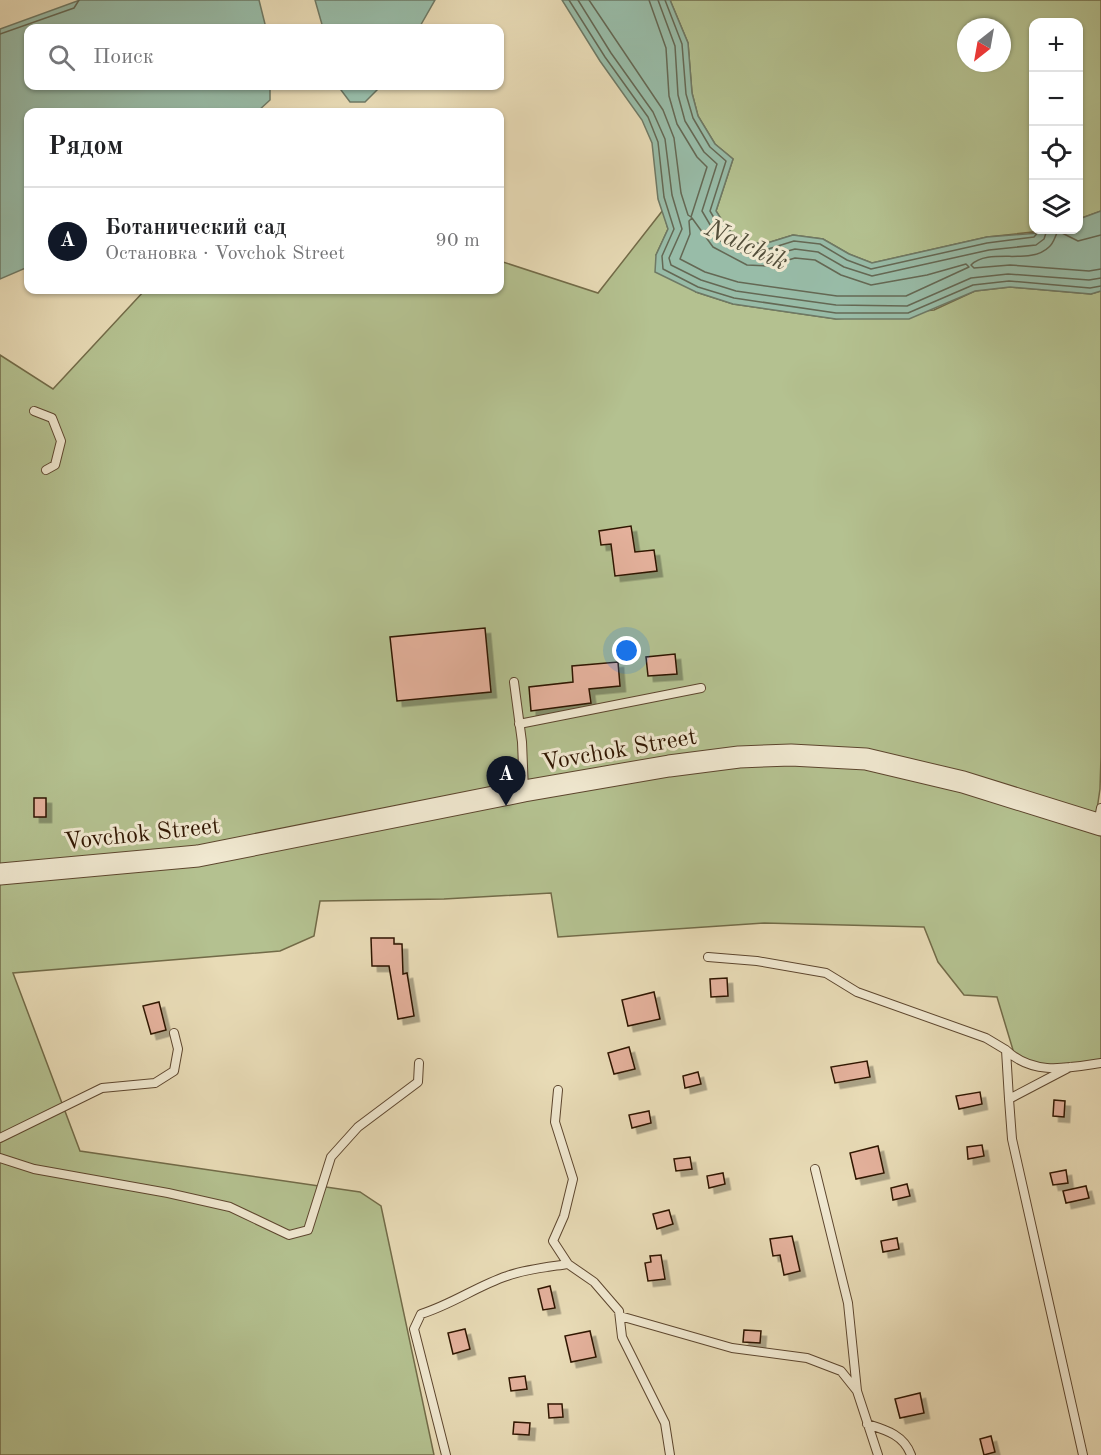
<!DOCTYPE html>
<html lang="ru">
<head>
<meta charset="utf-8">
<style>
  body { margin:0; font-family:"Old Standard TT",serif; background:#f6f6f6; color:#202124 }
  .controls { position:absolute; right:18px; top:18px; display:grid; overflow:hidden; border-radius:12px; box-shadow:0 2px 4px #0004 }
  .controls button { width:54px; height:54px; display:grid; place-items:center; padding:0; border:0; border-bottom:2px solid #e0e0e0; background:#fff; color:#202124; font:30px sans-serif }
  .compass { position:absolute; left:957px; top:18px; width:54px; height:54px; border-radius:50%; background:#fff; box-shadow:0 2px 4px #0004; rotate:211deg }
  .you { position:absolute; left:627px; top:651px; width:21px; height:21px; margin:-15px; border:4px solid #fff; border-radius:50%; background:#1a73e8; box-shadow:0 0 0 9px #1a73e833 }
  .badge { display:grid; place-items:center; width:39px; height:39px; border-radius:50%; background:#111827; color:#fff; font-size:20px; font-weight:700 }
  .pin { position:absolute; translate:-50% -50px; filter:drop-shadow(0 2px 3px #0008) }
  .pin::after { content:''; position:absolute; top:32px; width:21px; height:18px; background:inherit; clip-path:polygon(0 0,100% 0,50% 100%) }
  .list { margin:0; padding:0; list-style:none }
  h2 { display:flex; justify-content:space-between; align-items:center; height:78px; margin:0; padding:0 24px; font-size:26px }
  h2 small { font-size:20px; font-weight:400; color:#757577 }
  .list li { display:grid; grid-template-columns:39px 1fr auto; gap:18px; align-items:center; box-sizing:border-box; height:108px; padding:0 24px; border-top:2px solid #e0e0e0 }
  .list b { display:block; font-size:22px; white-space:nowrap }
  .list p { margin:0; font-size:20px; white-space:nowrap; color:#757577 }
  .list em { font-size:20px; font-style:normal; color:#757577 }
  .icon { flex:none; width:33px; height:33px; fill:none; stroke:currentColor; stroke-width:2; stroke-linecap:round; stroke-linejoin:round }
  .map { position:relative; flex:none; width:1101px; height:1455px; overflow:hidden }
  .search { position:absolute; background:#fff; box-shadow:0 2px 4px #0004; left:24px; top:24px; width:480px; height:66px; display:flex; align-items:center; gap:15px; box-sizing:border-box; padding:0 21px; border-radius:12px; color:#757577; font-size:22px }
  .panel { position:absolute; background:#fff; box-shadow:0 2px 4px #0004; left:24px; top:108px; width:480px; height:186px; border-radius:12px }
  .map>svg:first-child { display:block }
  .green { fill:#b4c190; stroke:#726b48; stroke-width:1.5; fill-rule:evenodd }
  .water { fill:#98bca8; stroke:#6e7965; stroke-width:1.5 }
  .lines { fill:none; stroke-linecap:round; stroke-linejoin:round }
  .shore { stroke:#646854; stroke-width:1.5 }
  .building { fill:#e4b19c; stroke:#2f1500; stroke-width:1.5; filter:url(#shadow) }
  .service-casing { stroke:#5d462e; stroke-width:10 }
  .tertiary-casing { stroke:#5d462e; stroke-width:23 }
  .service { stroke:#f0e8d0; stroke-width:8 }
  .tertiary { stroke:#f0e8d0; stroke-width:21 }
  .labels { text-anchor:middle; stroke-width:6; stroke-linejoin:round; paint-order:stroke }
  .street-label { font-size:24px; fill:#2f1500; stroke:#f0e8d0 }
  .water-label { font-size:26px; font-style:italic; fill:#544f3b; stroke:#f0e8d0 }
</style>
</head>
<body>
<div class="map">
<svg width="1101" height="1455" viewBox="0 0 1101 1455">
  <defs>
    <filter id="shadow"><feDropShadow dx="5.5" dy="5.5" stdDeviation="0" flood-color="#0004"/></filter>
  </defs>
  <rect width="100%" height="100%" fill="#e8dbb6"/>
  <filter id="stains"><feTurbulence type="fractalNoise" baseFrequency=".00333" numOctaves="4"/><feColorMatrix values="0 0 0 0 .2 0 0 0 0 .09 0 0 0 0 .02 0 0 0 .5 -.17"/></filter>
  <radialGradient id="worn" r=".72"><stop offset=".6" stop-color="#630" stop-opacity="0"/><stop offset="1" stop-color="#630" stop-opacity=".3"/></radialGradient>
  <path class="green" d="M670 0H1101V211L1079 219 1078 22H1034V230H1052L987 237 872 263 849 254 823 239 793 235 764 244 750 242 728 230 716 211 733 159 715 144 698 116 692 93 688 43ZM966 27H1002V63H966Z
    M663 210 668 229 656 255 696 292 733 304 836 319 934 310 975 291 1010 287 1091 294 1101 291V757L1100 789 1095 823 1101 825V1063L1047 1070 1016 1060 997 997 964 995 938 962 924 927 764 923 558 937 551 893 444 899 320 901 314 936 280 951 13 973 80 1151 360 1192 381 1206 434 1455H0V355L53 389 145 290H500V261L598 293Z"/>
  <path class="water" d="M80 0H259L266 28H28V86H270V100L257 112H28V267L0 279V29Z
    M315 0H435L419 28H323Z
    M562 0H670L688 43 692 93 698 116 715 144 733 159 716 211 728 230 750 242 764 244 793 235 823 239 849 254 872 263 987 237 1078 230 1079 219 1101 211V291L1091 294 1010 287 975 291 909 319H836L733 304 696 292 655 272 656 255 668 229 658 199 652 143 642 120 600 61Z
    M338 86H381L365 102H350Z"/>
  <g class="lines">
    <path class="shore" d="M569 0 605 57 648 117 658 142 664 197 674 229 662 256 663 269 698 287 734 298 836 313H908L973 285 1009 281 1090 288 1101 286
      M578 0 611 53 653 112 665 139 672 195 682 229 669 258 671 265 701 280 736 291 836 305 907 306 971 278 1008 274 1089 280 1101 278
      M589 0 663 110 674 138 681 193 688 215 691 217 707 167 697 157 677 124 669 96 666 48 649 0
      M658 0 675 46 678 95 685 121 704 152 717 164 702 211 719 240 746 255 766 257 795 249 818 252 844 267 872 276 989 250 1036 245 1044 239 1047 230
      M665 0 682 44 686 94 693 118 710 147 726 161 710 211 724 235 748 248 765 250 794 241 820 244 847 260 871 269 987 243 1034 237 1040 230
      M0 34 74 8 79 0
      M692 218 713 247 747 265 768 266 795 258 815 260 841 275 871 285 927 275 966 264 969 267 906 296H837L738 282 705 272 680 259 690 234 689 221Z
      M1101 235 1078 241 1058 231C1055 236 1054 243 1049 247 1030 266 989 247 971 265L974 268 1010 265 1089 271 1101 269"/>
  </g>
  <path class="building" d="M631 526 635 552 654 550 657 571 615 576 611 544 601 545 599 531Z
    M485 628 491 692 397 701 390 637Z
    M675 654 677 674 648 676 646 657Z
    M618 662 620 686 589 689 591 703 531 711 529 687 573 682 572 666Z
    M34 798H46V817H34Z
    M371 938H394V944H402L403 974 407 973 414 1016 398 1019 389 966H372Z
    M727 978 728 996 711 997 710 979Z
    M654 992 660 1019 628 1026 622 1000Z
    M159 1002 166 1030 151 1034 143 1006Z
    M629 1047 635 1069 614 1074 608 1053Z
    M867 1061 870 1077 835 1083 831 1067Z
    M698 1072 701 1084 685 1088 683 1076Z
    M980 1092 982 1104 959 1109 956 1096Z
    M1054 1100 1065 1101 1064 1117 1053 1116Z
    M649 1111 651 1123 632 1128 629 1115Z
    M982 1145 984 1156 968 1159 967 1147Z
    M878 1146 884 1173 856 1179 850 1153Z
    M690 1157 692 1169 676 1171 674 1159Z
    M1066 1170 1068 1183 1053 1185 1050 1173Z
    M723 1173 725 1184 709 1188 707 1176Z
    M907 1184 910 1196 893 1200 891 1188Z
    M1086 1186 1089 1198 1066 1203 1063 1191Z
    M669 1210 673 1224 657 1229 653 1214Z
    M792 1236 800 1271 784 1275 780 1255 773 1256 770 1239Z
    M897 1238 899 1249 883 1252 881 1241Z
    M661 1255 665 1279 648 1281 645 1263 651 1262 650 1256Z
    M550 1286 555 1308 543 1310 538 1289Z
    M465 1329 470 1349 453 1354 448 1333Z
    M744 1330 761 1331 760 1343 743 1342Z
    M590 1331 596 1357 571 1362 565 1336Z
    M525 1376 527 1389 511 1391 509 1378Z
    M920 1393 924 1413 900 1418 895 1399Z
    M548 1404H562L563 1417 549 1418Z
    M514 1422 530 1423 529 1435 513 1434Z
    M991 1436 995 1452 984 1455 980 1439Z"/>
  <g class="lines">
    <g class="service-casing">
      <path id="service" d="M34 411 52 418 61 441 55 465 46 470
        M514 682 522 742 524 791
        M519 724 701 688
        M1098 824 1101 808
        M708 957 757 961 826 973 857 992 986 1038 1006 1050 1009 1099
        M1006 1050C1033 1076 1067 1068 1101 1063
        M1070 1067 1009 1099 1012 1139 1083 1455
        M558 1090 555 1122 573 1179 564 1216 553 1241 568 1264 594 1282 619 1311 622 1337 665 1423 670 1455
        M0 1138 102 1088 155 1083 174 1071 178 1049 174 1033
        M0 1158 34 1169 168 1193 230 1207 289 1235 308 1230 331 1157 358 1127 418 1082 419 1063
        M815 1169 848 1303 857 1391 878 1455
        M620 1316 732 1348 807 1358 841 1371 857 1391
        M867 1424C886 1430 904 1435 911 1455
        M446 1455 414 1329 421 1314C453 1304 477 1286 507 1276 526 1269 548 1267 568 1264"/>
    </g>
    <g class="tertiary-casing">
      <path id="tertiary" d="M0 874 198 856 524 791 669 766 739 757 791 755 866 759 963 782 1101 825"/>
    </g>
    <use href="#service" class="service"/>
    <use href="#tertiary" class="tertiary"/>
  </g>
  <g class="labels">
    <g class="street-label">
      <text transform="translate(619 749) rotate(-10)" y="8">Vovchok Street</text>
      <text transform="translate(142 833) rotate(-6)" y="8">Vovchok Street</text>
    </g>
    <g class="water-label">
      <text transform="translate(747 244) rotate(25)" y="9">Nalchik</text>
    </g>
  </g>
  <rect width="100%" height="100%" filter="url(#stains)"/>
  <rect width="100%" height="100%" fill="url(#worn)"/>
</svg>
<div class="controls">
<button>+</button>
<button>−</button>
<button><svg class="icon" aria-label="locate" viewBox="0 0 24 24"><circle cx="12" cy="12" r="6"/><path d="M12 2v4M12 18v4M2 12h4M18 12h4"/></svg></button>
<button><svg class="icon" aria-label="layers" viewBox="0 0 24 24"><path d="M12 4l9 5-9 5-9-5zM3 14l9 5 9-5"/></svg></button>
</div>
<svg class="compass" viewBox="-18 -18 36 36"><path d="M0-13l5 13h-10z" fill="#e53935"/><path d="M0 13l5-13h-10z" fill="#757577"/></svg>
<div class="you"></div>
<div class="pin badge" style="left:506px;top:806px">A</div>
<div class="search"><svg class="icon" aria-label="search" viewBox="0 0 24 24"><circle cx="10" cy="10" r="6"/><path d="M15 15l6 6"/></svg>Поиск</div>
<section class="panel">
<h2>Рядом<small></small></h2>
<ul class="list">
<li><span class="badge">A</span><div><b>Ботанический сад</b><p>Остановка · Vovchok Street</p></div><em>90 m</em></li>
</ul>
</section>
</div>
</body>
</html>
